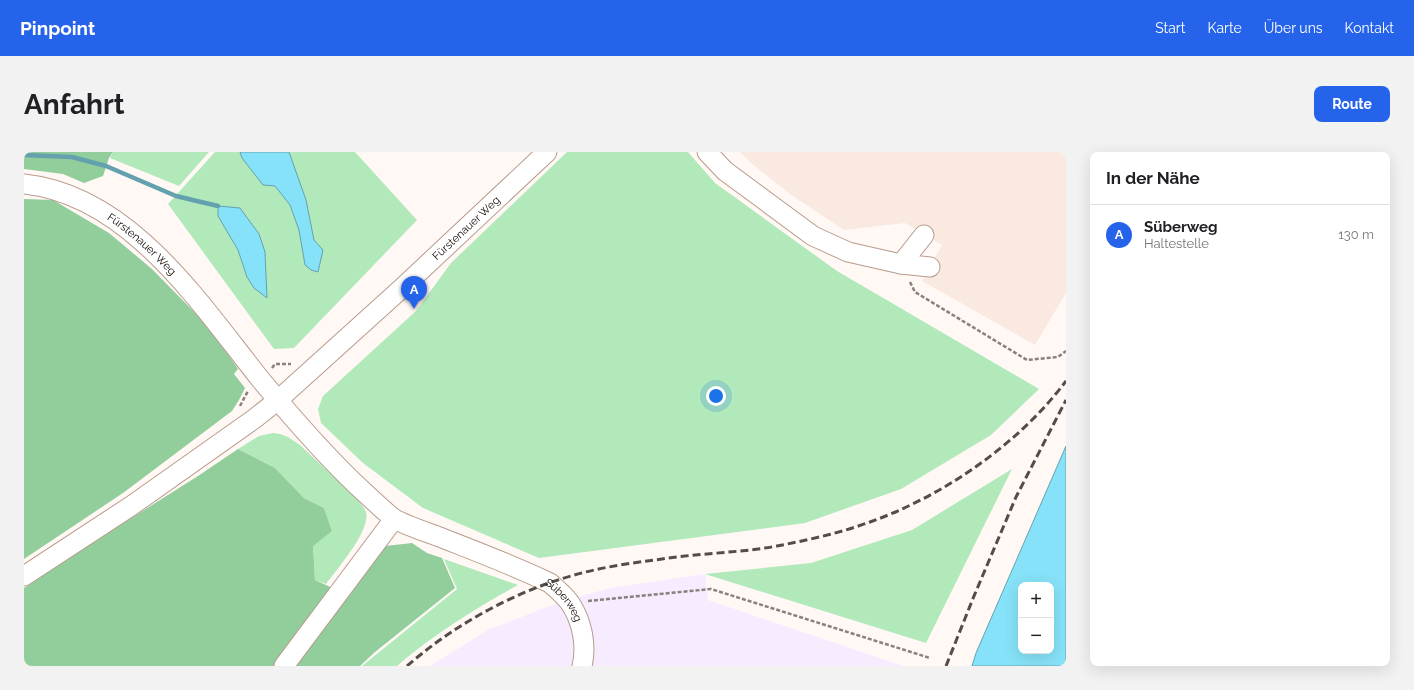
<!DOCTYPE html>
<html lang="de">
<head>
<meta charset="utf-8">
<style>
  body { margin:0; font-family:Raleway,sans-serif; background:#f2f2f2; color:#202124 }
  .controls { position:absolute; right:12px; bottom:12px; display:grid; overflow:hidden; border-radius:8px; box-shadow:0 4px 16px #0002 }
  .controls button { width:36px; height:36px; display:grid; place-items:center; padding:0; border:0; border-bottom:1px solid #e0e0e0; background:#fff; color:#202124; font:20px sans-serif }
  .you { position:absolute; left:692px; top:244px; width:14px; height:14px; margin:-10px; border:3px solid #fff; border-radius:50%; background:#1a73e8; box-shadow:0 0 0 6px #1a73e833 }
  .badge { display:grid; place-items:center; width:26px; height:26px; border-radius:50%; background:#2563eb; color:#fff; font-size:13px; font-weight:700 }
  .pin { position:absolute; translate:-50% -33px; filter:drop-shadow(0 1px 2px #0008) }
  .pin::after { content:''; position:absolute; top:21px; width:14px; height:12px; background:inherit; clip-path:polygon(0 0,100% 0,50% 100%) }
  .list { margin:0; padding:0; list-style:none }
  h2 { display:flex; justify-content:space-between; align-items:center; height:52px; margin:0; padding:0 16px; font-size:17px }
  h2 small { font-size:13px; font-weight:400; color:#757577 }
  .list li { display:grid; grid-template-columns:26px 1fr auto; gap:12px; align-items:center; box-sizing:border-box; height:60px; padding:0 16px; border-top:1px solid #e0e0e0 }
  .list b { display:block; font-size:15px; white-space:nowrap }
  .list p { margin:0; font-size:13px; white-space:nowrap; color:#757577 }
  .list em { font-size:13px; font-style:normal; color:#757577 }
  .map { position:relative; flex:none; width:1042px; height:514px; overflow:hidden; border-radius:8px }
  header { display:flex; align-items:center; gap:24px; box-sizing:border-box; height:56px; padding:0 20px; background:#2563eb; color:#fff }
  header strong { font-size:19px }
  nav { display:flex; gap:22px; margin-inline-start:auto; font-size:14px }
  .intro { display:flex; align-items:center; justify-content:space-between; box-sizing:border-box; height:96px; padding:0 24px }
  h1 { margin:0; font-size:28px }
  .button { padding:10px 18px; border-radius:8px; background:#2563eb; color:#fff; font-size:14px; font-weight:700 }
  main { display:flex; gap:24px; padding:0 24px }
  aside { flex:1; background:#fff; border-radius:8px; box-shadow:0 4px 16px #0002 }
  .map>svg:first-child { display:block }
  .built { fill:#f9e9e1 }
  .industrial { fill:#f6ebff }
  .green { fill:#b2e9ba }
  .forest { fill:#92cd9c }
  .water { fill:#86e2f8; stroke:#64a1af; fill-rule:evenodd }
  .lines { fill:none; stroke-linecap:round; stroke-linejoin:round }
  .stream { stroke:#64a1af; stroke-width:4.5 }
  .minor-casing { stroke:#b89b8b; stroke-width:21 }
  .path { stroke:#89817d; stroke-width:2.5; stroke-dasharray:4 2; stroke-linecap:butt }
  .minor { stroke:#fff; stroke-width:19 }
  .rail { stroke:#554c48; stroke-width:3; stroke-dasharray:8 4; stroke-linecap:butt }
  .labels { text-anchor:middle; stroke-width:4; stroke-linejoin:round; paint-order:stroke }
  .street-label { font-size:11px; fill:#140a06; stroke:#fff8f5 }
</style>
</head>
<body>
<header>
<strong>Pinpoint</strong>
<nav><a>Start</a><a>Karte</a><a>Über uns</a><a>Kontakt</a></nav>
</header>
<div class="intro"><h1>Anfahrt</h1><a class="button">Route</a></div>
<main>
<div class="map">
<svg width="1042" height="514" viewBox="0 0 1042 514">
  <rect width="100%" height="100%" fill="#fff8f5"/>
  <path class="built" d="M716 0H1042V141L1011 193 898 129 918 93 881 71 820 78 766 42 727 11Z"/>
  <path class="industrial" d="M681 422 684 448 879 514H406L464 478 536 450 586 436Z"/>
  <path class="green" d="M89 0H185L155 34 86 6Z
    M191 0H331L393 68 270 196 250 197 144 52Z
    M543 0H664L691 31 813 119 1015 237 967 283 877 337 781 371 515 406 399 356 339 311 297 271 294 257 299 244 392 159 427 111Z
    M249 281 256 282 264 285 276 293 331 345C335 350 340 354 342 360 347 379 312 418 302 432L291 428 289 393 308 379 300 356 280 346 251 316 214 297 235 284Z
    M988 317 902 491 681 422 787 411 888 378Z
    M420 407 494 433C452 456 410 482 373 514H338L433 437Z"/>
  <path class="forest" d="M0 0H89L85 6 79 24 60 31 39 22 0 17Z
    M0 47 29 48 85 81 128 117 184 174 214 217 210 222 221 236 215 248 208 259 99 341 0 407Z
    M214 297 251 316 280 346 300 356 308 379 289 394 291 428 324 443 361 394 388 391 403 401 418 406 431 436 351 500 336 514H0V436L71 389 174 324Z"/>
  <path class="water" d="M216 0H265L282 48 290 88 299 98 294 120 287 118 281 113 275 78 266 53 251 34 239 33 218 6Z
    M194 54 216 56 235 82 241 100 243 146 230 136 223 125 214 98 194 64Z
    M1042 294V514H948L952 501ZM997 433H1027V499H997Z"/>
  <g class="lines">
    <path class="stream" d="M0 3 48 5 82 14 152 44 194 54"/>
    <g class="minor-casing">
      <g id="minor">
        <path d="M683 0 701 19 789 84 824 100 877 112 906 115"/>
        <path id="s1" d="M0 32C106 43 176 152 237 228 270 268 303 306 341 341 350 349 359 358 369 366 378 372 402 380 413 384 451 399 489 413 526 431 533 437 541 444 546 451 558 469 563 493 558 514"/>
        <path d="M877 112 900 83"/>
        <path id="s2" d="M0 424 107 354 230 267 254 248 378 136 523 0"/>
        <path d="M260 514 370 367"/>
      </g>
    </g>
    <path class="path" d="M886 130 891 140 1003 208 1034 205 1042 199
      M248 216 251 212H267
      M216 254 224 239
      M564 449 687 437 906 506"/>
    <use href="#minor" class="minor"/>
    <path class="rail" d="M383 514C430 473 488 441 547 424 577 415 608 411 638 407 676 401 715 401 753 394 784 388 816 381 846 370 919 344 995 292 1042 229
      M922 514 950 444 992 345 1042 248"/>
  </g>
  <g class="labels">
    <g class="street-label">
      <text dy="4" stroke="none"><textPath href="#s2" startOffset="564">Fürstenauer Weg</textPath></text>
      <text dy="4" stroke="none"><textPath href="#s1" startOffset="135">Fürstenauer Weg</textPath></text>
      <text dy="4" stroke="none"><textPath href="#s1" startOffset="700">Süberweg</textPath></text>
    </g>
  </g>
</svg>
<div class="controls">
<button>+</button>
<button>−</button>
</div>
<div class="you"></div>
<div class="pin badge" style="left:390px;top:157px">A</div>
</div>
<aside>
<h2>In der Nähe<small></small></h2>
<ul class="list">
<li><span class="badge">A</span><div><b>Süberweg</b><p>Haltestelle</p></div><em>130 m</em></li>
</ul>
</aside>
</main>
</body>
</html>
